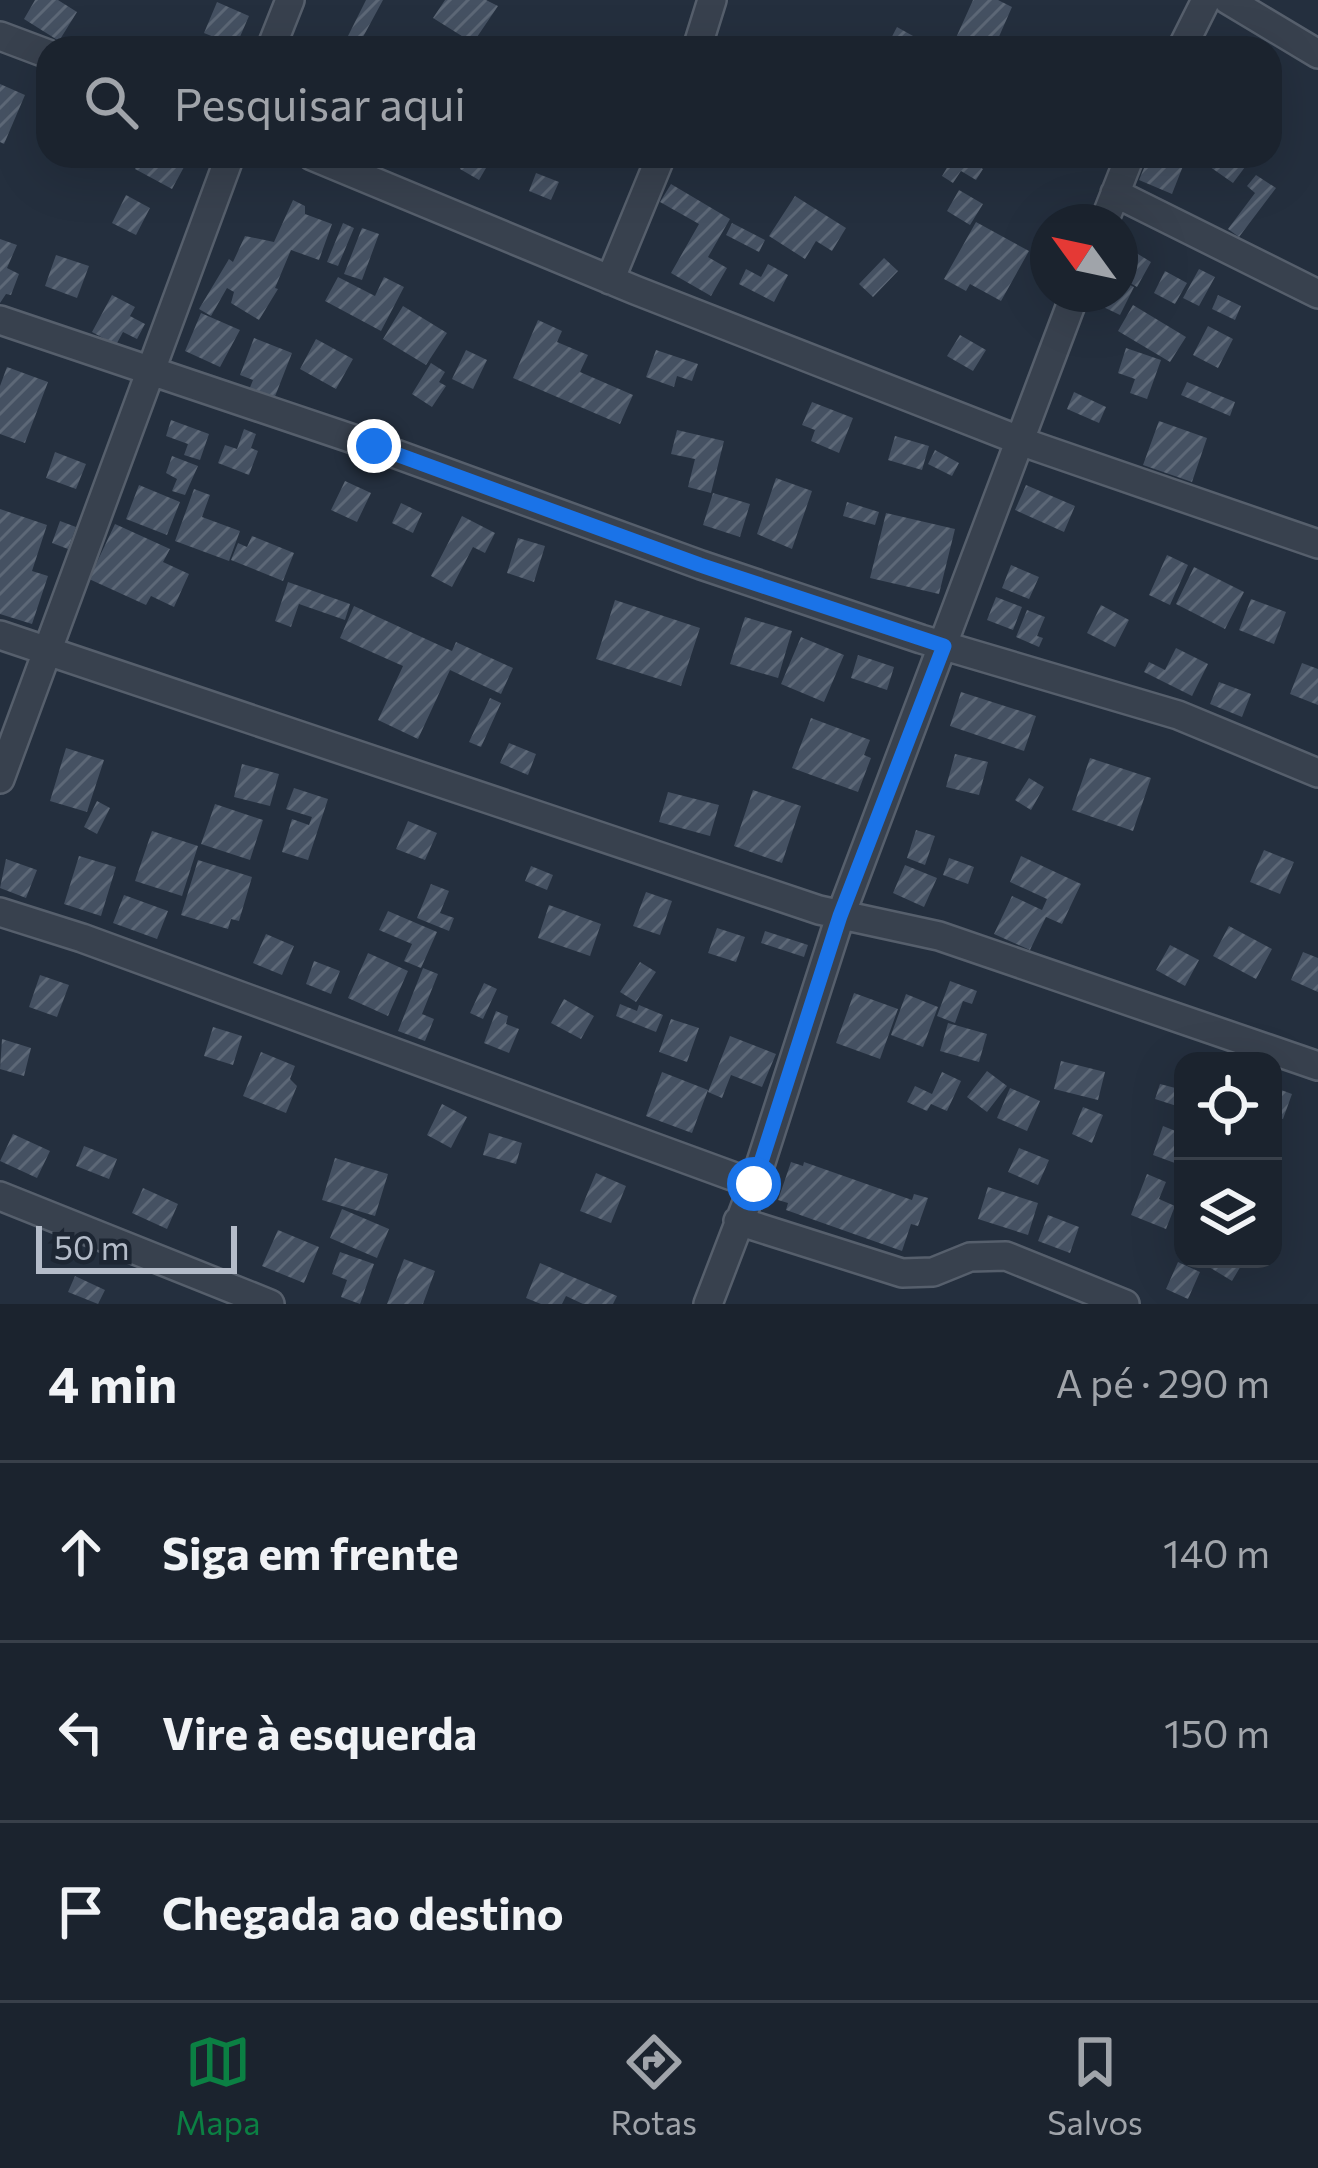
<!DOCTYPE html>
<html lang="pt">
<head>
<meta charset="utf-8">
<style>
  body { margin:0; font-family:Commissioner,sans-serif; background:#242b36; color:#f1f3f6 }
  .controls { position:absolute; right:36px; bottom:36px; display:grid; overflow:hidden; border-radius:24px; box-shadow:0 12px 48px #0002 }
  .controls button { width:108px; height:108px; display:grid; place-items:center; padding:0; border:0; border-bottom:3px solid #39404a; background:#1b232e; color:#f1f3f6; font:60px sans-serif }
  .compass { position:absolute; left:1030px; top:204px; width:108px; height:108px; border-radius:50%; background:#1b232e; box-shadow:0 12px 48px #0002; rotate:303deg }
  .scale { position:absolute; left:36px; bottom:30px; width:201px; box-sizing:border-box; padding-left:12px; border:6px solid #b4bcc9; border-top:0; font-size:33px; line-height:42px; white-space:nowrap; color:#b4bcc9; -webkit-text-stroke:9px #1d2633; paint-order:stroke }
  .stop { position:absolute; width:36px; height:36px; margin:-27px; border:9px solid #1a73e8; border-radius:50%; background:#fff }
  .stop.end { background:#1a73e8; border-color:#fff; box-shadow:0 3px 12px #0008 }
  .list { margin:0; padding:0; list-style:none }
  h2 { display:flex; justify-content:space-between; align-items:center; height:156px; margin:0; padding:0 48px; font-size:51px }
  h2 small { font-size:39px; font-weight:400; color:#a0a4aa }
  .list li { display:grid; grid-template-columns:78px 1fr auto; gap:36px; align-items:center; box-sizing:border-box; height:180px; padding:0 48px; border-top:3px solid #39404a }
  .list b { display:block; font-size:45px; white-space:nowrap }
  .list em { font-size:39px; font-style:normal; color:#a0a4aa }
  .icon { flex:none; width:66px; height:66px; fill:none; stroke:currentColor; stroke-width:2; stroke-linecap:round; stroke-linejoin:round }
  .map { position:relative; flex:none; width:1318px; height:1304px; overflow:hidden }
  .search { position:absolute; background:#1b232e; box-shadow:0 12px 48px #0002; left:36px; right:36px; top:36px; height:132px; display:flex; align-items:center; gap:30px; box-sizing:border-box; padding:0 42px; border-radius:36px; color:#a0a4aa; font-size:45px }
  .sheet { height:696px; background:#1b232e }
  nav { display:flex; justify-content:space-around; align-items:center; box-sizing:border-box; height:168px; border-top:3px solid #39404a; background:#1b232e; font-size:33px; color:#a0a4aa }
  nav a { display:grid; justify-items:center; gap:6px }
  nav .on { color:#0b8043 }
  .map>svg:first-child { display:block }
  .building { fill:url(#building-hatch) }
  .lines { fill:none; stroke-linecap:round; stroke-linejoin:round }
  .minor-casing { stroke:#565f6c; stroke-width:32 }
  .minor { stroke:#38414e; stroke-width:27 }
  .route { stroke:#1a73e8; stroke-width:15 }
</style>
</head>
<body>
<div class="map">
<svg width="1318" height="1304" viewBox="0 0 1318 1304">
  <defs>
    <pattern id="building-hatch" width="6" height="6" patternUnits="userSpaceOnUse" patternTransform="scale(3)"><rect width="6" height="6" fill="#455162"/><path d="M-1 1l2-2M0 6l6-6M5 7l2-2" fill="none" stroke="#5d6877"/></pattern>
  </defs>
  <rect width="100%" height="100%" fill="#242f3e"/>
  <path class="building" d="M35 0H58L77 12 59 41 24 19Z
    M366 0H383L357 48H351L344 44Z
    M445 0H486L498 6 473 43 433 18Z
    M973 0H998L1012 7 994 48H972L955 40Z
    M217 2 249 16 236 46 204 33Z
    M897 27 922 41 918 48H886Z
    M0 84 25 95 4 144 0 142Z
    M142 156H172L182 162 184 167 172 189 135 169Z
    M468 156H493L479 180 460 169Z
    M954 156H962L983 169 976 180 961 171 953 183 942 176Z
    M1149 156H1187L1172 194 1139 180Z
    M1208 156H1239L1248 163 1233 183 1203 162Z
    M536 173 559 182 551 200 529 191Z
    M1256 175 1276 188 1239 237 1228 229 1255 193 1247 186Z
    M671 184 730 219 708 257 727 268 711 296 671 273 699 224 660 202Z
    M959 190 983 204 970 225 947 211Z
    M126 195 150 208 136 235 112 223Z
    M795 196 846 228 832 251 816 241 805 259 769 236Z
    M293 200 305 206V214L332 224 319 260 291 250 275 288 278 289 259 320 231 303 234 292 227 288 211 316 199 309 229 259 233 262 245 236 274 242Z
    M976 222 1029 251 1001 301 970 284 966 291 944 279Z
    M343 223 354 228 338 266 327 262Z
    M732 223 765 240 759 252 726 235Z
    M362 228 379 234 362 280 344 274Z
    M0 239 17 245 7 268 19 274 11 295 6 294 0 303Z
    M1120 243 1151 262 1137 287 1120 277Z
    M56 255 89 266 77 298 45 286Z
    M884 258 898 271 873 297 859 284Z
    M768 264 788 275 774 302 739 284 746 269 761 277Z
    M1199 269 1215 277 1199 306 1183 298Z
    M1165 271 1187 283 1175 304 1154 293Z
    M338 277 375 296 384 277 404 287 381 331 325 301Z
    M1120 280 1134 287 1120 315 1095 303 1100 294H1120Z
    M112 295 135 307 130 316 145 324 137 339 123 332 116 345 92 332Z
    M1218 295 1241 306 1235 320 1212 309Z
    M1133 305 1186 337 1170 362 1118 331Z
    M403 306 447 333 426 365 383 339Z
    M201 313 240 330 220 367 185 351Z
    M538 320 562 331 557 342 588 355 580 372 633 395 620 424 513 378Z
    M1208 326 1233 339 1218 368 1193 355Z
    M960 335 986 350 973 371 947 356Z
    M254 338 292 353 274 399 249 390 253 380 240 375Z
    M316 339 353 359 336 389 300 369Z
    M1126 348 1161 360 1147 399 1130 393 1135 379 1118 373Z
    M466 350 487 360 473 389 452 379Z
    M656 350 698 364 692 381 677 376 674 387 646 377Z
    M431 363 445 372 439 382 446 386 432 407 412 394Z
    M7 367 48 382 25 443 0 434V386Z
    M1187 382 1235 402 1230 416 1181 395Z
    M1074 392 1106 407 1099 423 1067 409Z
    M812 402 853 418 839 453 811 441 815 430 802 425Z
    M171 420 209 434 200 460 184 455 188 444 166 436Z
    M1159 421 1207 438 1192 482 1143 465Z
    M244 429 256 434 251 448 258 451 249 475 218 463 225 445 237 449Z
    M677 430 724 441 711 493 688 487 695 459 671 454Z
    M895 436 929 446 922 470 888 460Z
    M935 450 959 463 952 476 928 464Z
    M55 452 86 464 76 489 46 478Z
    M172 456 198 466 185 495 172 491 177 479 166 473Z
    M776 478 812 491 792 549 757 534Z
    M345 481 371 493 357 522 331 510Z
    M139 485 180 502 167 535 126 519Z
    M1026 485 1075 506 1064 532 1015 510Z
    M194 489 210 495 202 517 240 531 229 561 175 541Z
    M713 493 750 504 740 537 703 525Z
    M847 502 879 512 875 525 843 516Z
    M401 503 422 513 413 533 392 523Z
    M0 509 47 525 32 571 48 576 32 624 0 614Z
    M886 513 955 529 939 594 870 578Z
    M462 516 495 533 485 553 473 547 452 587 431 576Z
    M60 521 76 527 68 549 52 543Z
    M115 524 170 549 163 562 189 574 174 607 151 596 146 605 89 579Z
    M252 536 294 553 283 581 231 560 238 543 247 547Z
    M518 538 545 546 534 582 507 573Z
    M1167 555 1188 565 1170 605 1149 595Z
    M1011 565 1039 577 1029 599 1002 588Z
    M1194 567 1244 592 1225 629 1176 604Z
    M288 582 350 604 345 620 299 604 291 627 275 621Z
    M996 597 1022 607 1013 630 987 620Z
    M1251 599 1286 612 1274 644 1239 630Z
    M615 600 700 628 681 686 596 659Z
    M1101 605 1129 620 1115 647 1087 633Z
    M354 606 452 651 456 642 513 668 501 694 450 670 418 739 378 720 403 666 340 638Z
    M1027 610 1045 617 1037 636 1043 638 1039 647 1016 637Z
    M745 617 792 631 778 678 730 664Z
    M801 637 844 655 824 702 781 684Z
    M1176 648 1208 664 1192 696 1144 672 1149 662 1165 670Z
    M858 655 894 667 887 690 851 678Z
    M1302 663 1318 669V705L1290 694Z
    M1219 682 1251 694 1242 717 1210 704Z
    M961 692 1036 716 1024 751 950 726Z
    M490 698 501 703 481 747 469 742Z
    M811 718 870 740 864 755 871 758 858 792 792 768Z
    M509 743 536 754 528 775 500 763Z
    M66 748 104 760 87 812 50 801Z
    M955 754 988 762 979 795 946 787Z
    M1090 758 1151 778 1133 831 1072 810Z
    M242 764 279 774 270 806 234 797Z
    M1029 778 1044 787 1031 810 1015 800Z
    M294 788 328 799 308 860 282 852 292 819 309 825 312 817 286 809Z
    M753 790 801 806 782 863 734 846Z
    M668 792 719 805 710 836 659 822Z
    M97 801 110 808 97 834 84 827Z
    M215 804 263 820 250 860 201 844Z
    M408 821 437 833 425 860 396 849Z
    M916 830 935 836 925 865 907 858Z
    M152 831 198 846 182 896 135 881Z
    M1264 850 1294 862 1280 894 1250 882Z
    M79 856 116 867 101 916 64 904Z
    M1021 856 1081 884 1062 924 1046 917 1030 950 994 934 1012 896 1042 910 1047 899 1010 882Z
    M949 858 974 867 968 884 943 875Z
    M6 859 37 870 26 898 0 888Z
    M198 860 252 877 239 921 231 919 228 929 181 915Z
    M905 865 937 878 924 907 893 893Z
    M531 866 553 875 547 890 525 881Z
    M431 884 449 891 440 913 454 918 449 931 417 918Z
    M646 892 672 901 660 935 633 926Z
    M124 895 168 911 157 939 113 923Z
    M549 905 601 924 590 956 538 938Z
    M388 911 437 932 421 968 404 961 412 944 379 930Z
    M1229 926 1272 949 1256 979 1213 956Z
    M717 928 745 937 736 962 708 953Z
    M765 931 808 945 804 957 761 943Z
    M266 934 294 946 282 975 253 963Z
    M1170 945 1199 960 1185 986 1156 970Z
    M1303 952 1318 958V992L1291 980Z
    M368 953 408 971 388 1016 348 998Z
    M314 961 340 971 331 994 306 984Z
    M640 962 656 972 636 1002 620 992Z
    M423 968 438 974 422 1014 434 1019 425 1041 398 1031Z
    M40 975 69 985 57 1017 29 1007Z
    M950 981 977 991 972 1004 963 1001 955 1023 937 1016Z
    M484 983 497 989 483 1019 470 1013Z
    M854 993 898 1009 880 1059 836 1043Z
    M906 994 938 1007 923 1047 891 1035Z
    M564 999 594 1016 581 1039 551 1023Z
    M620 1004 637 1011 639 1005 663 1015 656 1032 616 1016Z
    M496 1011 508 1016 506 1024 519 1029 509 1053 484 1043Z
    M671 1019 699 1028 687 1062 659 1052Z
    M948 1023 987 1034 979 1062 940 1051Z
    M213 1027 242 1036 233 1065 204 1056Z
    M730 1036 776 1054 762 1087 731 1075 722 1098 708 1092Z
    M2 1039 31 1048 24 1076 0 1069Z
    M261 1052 295 1066 290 1079 297 1086 286 1113 243 1096Z
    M1061 1061 1105 1072 1098 1100 1054 1089Z
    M987 1071 1007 1086 987 1112 967 1097Z
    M662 1072 708 1090 692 1133 646 1116Z
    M942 1072 961 1081 947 1111 931 1104 927 1111 907 1102 915 1086 932 1094Z
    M1160 1084 1183 1090V1108L1155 1099Z
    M1273 1087 1292 1094 1283 1119 1273 1116Z
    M1010 1088 1040 1101 1027 1131 997 1118Z
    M442 1104 467 1117 451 1148 427 1135Z
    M1083 1107 1103 1115 1092 1143 1072 1134Z
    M1163 1126 1183 1134V1166L1153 1155Z
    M489 1133 522 1143 516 1164 483 1155Z
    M13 1134 50 1151 37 1178 0 1161Z
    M84 1146 117 1159 109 1179 76 1166Z
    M1019 1148 1049 1160 1038 1185 1008 1172Z
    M335 1158 388 1174 375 1216 322 1200Z
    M791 1162 803 1166 804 1162 912 1200 914 1194 928 1198 918 1226 911 1224 902 1251 786 1210 788 1203 778 1200Z
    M596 1173 626 1186 611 1223 580 1211Z
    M1147 1174 1166 1182 1159 1199 1175 1206 1166 1229 1131 1215Z
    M988 1187 1038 1203 1028 1235 978 1219Z
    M143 1188 178 1204 167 1229 132 1213Z
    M342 1209 389 1229 377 1258 330 1238Z
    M1048 1215 1079 1227 1070 1253 1038 1241Z
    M278 1230 319 1247 304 1283 262 1266Z
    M340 1252 374 1264 360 1304 341 1297 347 1280 332 1274Z
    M404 1259 435 1271 423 1304H387Z
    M1196 1259H1245L1232 1281Z
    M1178 1262 1200 1272 1188 1299 1166 1289Z
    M540 1263 617 1296 613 1304H583L566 1296 562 1304H541L526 1298Z
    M75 1276 105 1290 98 1304 68 1292Z"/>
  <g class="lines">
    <g class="minor-casing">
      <path id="minor" d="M1228 0 1318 54
        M0 36 48 54
        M271 48 290 0
        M697 48 712 0
        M1182 48 1206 0
        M312 156 635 290 1034 446 1318 544
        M1115 193 1318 294
        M1104 222 1130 156
        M610 280 661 156
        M0 320 374 446 701 565 921 639 1178 715 1318 773
        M0 635 819 910 939 936 1318 1066
        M0 779 230 156
        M0 912 82 938 754 1184
        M0 1196 270 1304
        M738 1221 902 1273 933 1272 970 1257 1006 1256 1125 1304
        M708 1304 754 1184 840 917 1075 294"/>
    </g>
    <use href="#minor" class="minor"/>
  </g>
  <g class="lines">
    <path class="route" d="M374 446 700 565 944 646 840 916 754 1184"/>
  </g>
</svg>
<div class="controls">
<button><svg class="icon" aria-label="locate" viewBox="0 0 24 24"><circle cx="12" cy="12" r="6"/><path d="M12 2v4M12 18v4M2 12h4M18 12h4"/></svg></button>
<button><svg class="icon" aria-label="layers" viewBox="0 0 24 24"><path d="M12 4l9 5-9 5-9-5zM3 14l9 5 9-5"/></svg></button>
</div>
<svg class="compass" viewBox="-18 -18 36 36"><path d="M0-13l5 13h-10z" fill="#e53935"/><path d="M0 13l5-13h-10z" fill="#a0a4aa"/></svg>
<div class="scale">50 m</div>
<div class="stop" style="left:754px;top:1184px"></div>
<div class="stop end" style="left:374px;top:446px"></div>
<div class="search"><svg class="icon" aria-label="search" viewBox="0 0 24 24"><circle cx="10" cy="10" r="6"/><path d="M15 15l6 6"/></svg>Pesquisar aqui</div>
</div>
<section class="sheet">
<h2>4 min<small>A pé · 290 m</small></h2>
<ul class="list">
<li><svg class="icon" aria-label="ahead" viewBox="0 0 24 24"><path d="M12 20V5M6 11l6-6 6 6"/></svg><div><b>Siga em frente</b></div><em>140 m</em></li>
<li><svg class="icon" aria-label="left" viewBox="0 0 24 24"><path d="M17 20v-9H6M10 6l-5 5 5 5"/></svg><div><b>Vire à esquerda</b></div><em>150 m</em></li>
<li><svg class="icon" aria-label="arrive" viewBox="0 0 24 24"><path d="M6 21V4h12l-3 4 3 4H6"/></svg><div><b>Chegada ao destino</b></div></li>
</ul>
</section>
<nav>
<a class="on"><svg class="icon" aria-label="map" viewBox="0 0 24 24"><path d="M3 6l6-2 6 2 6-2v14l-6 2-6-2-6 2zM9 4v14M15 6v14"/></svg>Mapa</a>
<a><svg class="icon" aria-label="directions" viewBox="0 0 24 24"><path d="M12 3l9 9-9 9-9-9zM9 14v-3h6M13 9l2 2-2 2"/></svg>Rotas</a>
<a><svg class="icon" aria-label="saved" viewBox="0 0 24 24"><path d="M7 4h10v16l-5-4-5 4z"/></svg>Salvos</a>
</nav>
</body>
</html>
